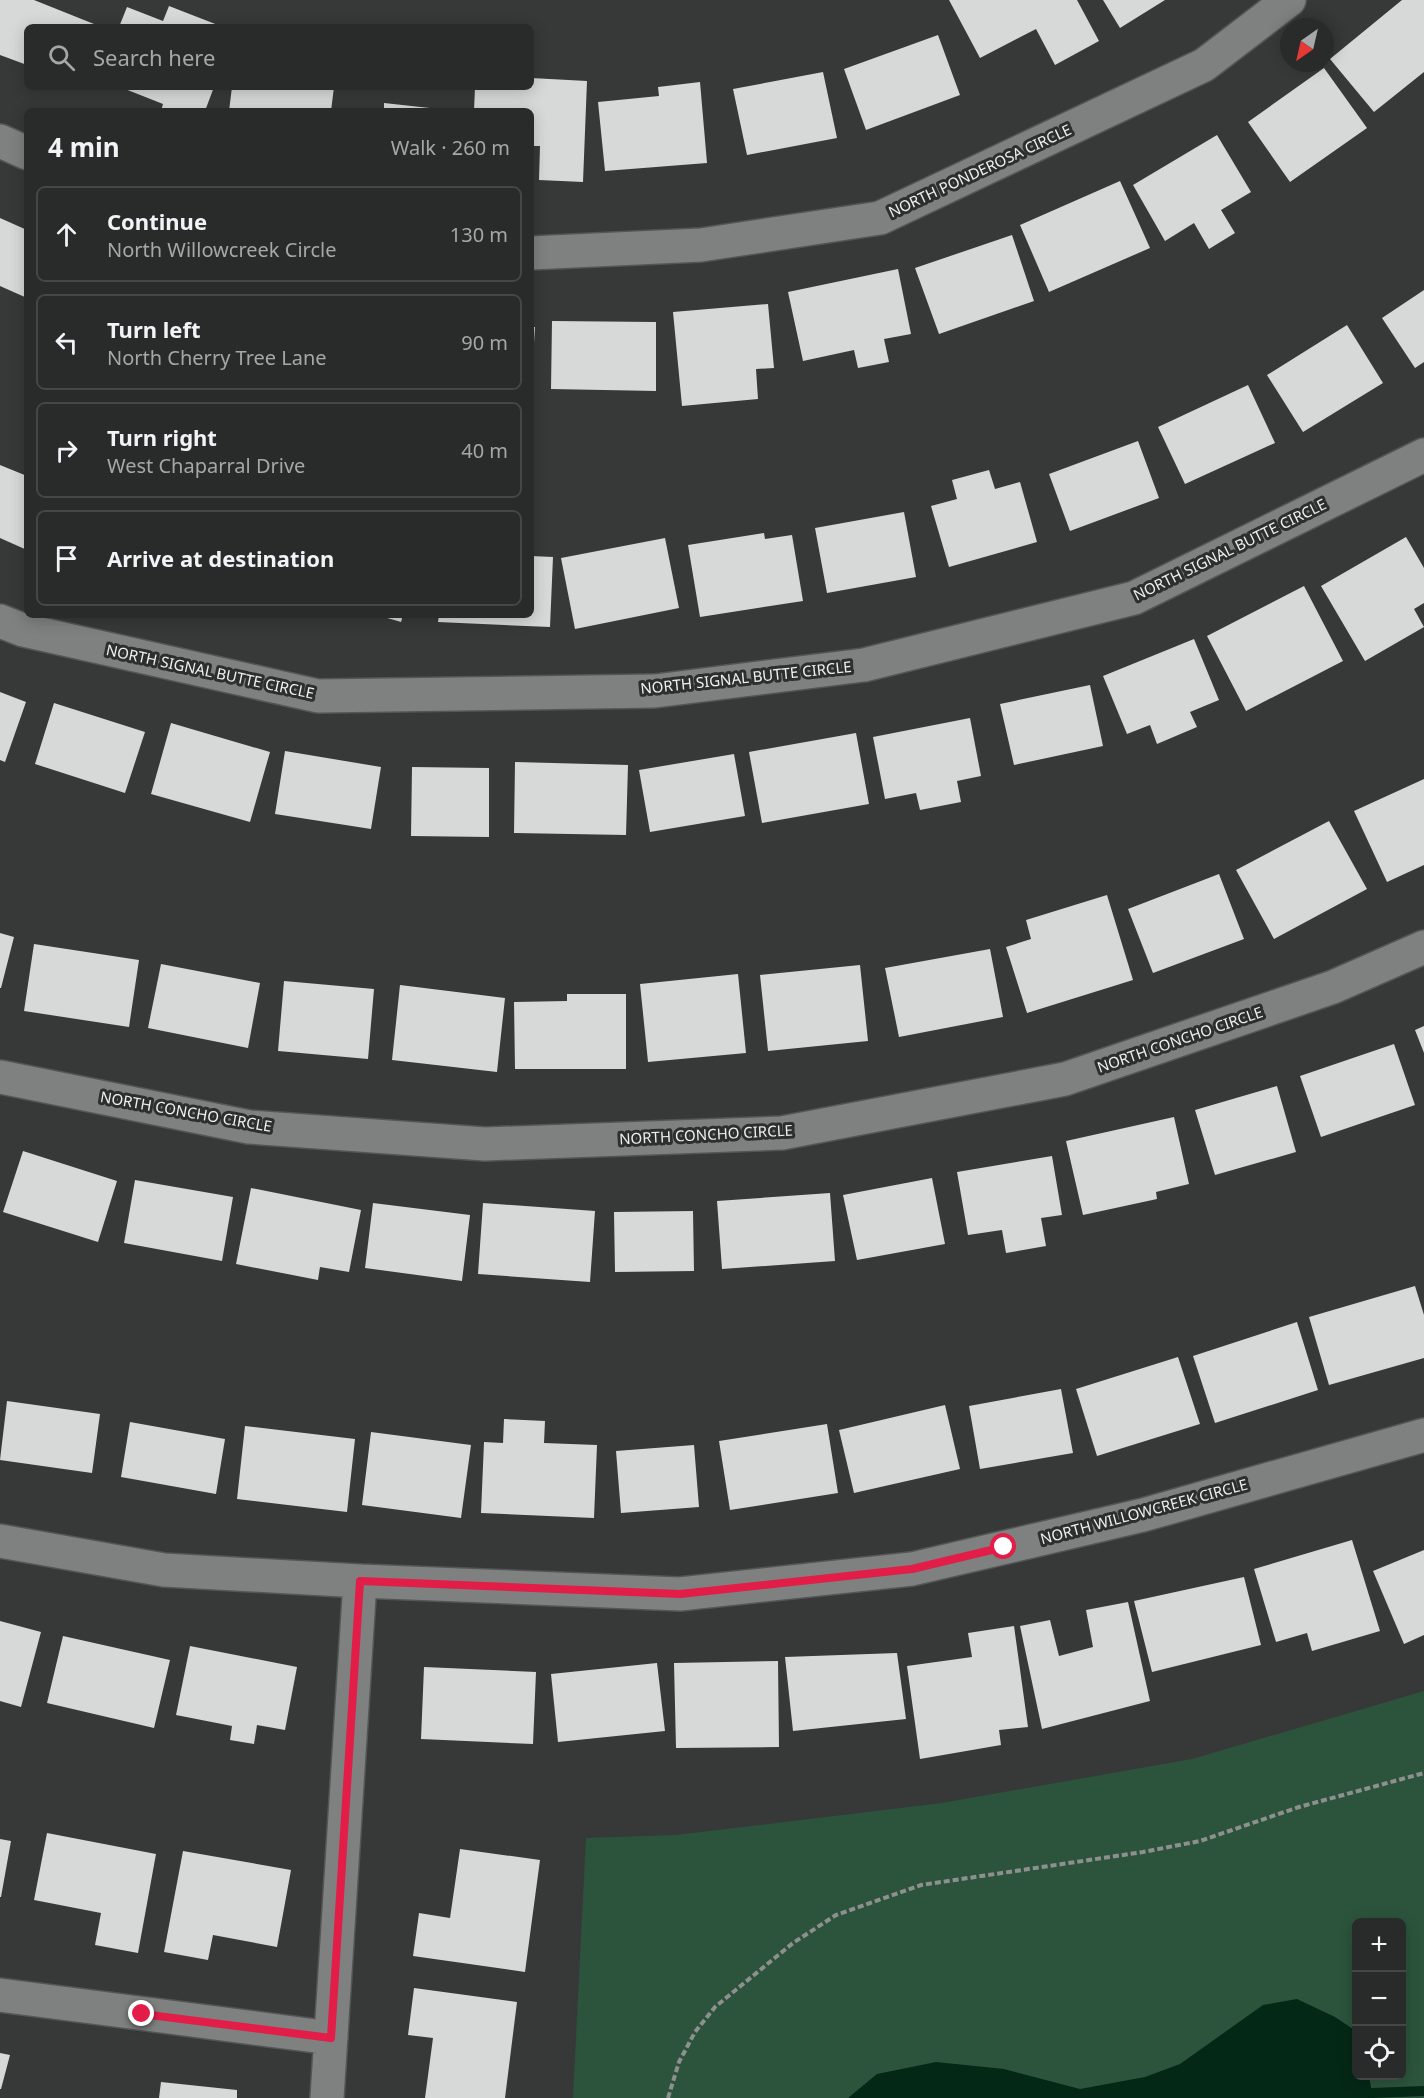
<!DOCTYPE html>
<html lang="en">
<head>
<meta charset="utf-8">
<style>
  body { margin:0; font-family:"Noto Sans",sans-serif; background:#343735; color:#f1f3f6 }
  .controls { position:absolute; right:18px; bottom:18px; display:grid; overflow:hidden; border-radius:9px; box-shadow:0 3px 15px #0003 }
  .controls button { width:54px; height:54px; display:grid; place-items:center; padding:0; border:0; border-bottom:2px solid #444746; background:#282b29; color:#f1f3f6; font:30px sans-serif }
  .compass { position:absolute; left:1280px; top:18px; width:54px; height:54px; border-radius:50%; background:#282b29; box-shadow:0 3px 15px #0003; rotate:214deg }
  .stop { position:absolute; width:18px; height:18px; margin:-14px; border:4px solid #e11d48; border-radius:50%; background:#fff }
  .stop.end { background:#e11d48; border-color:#fff; box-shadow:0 2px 6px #0008 }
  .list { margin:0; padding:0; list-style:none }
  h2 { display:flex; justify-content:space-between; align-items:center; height:78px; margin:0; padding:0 24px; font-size:26px }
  h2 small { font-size:20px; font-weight:400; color:#a5a7a8 }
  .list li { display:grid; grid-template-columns:39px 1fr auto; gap:18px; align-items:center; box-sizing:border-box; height:96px; margin:0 12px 12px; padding:0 12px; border:2px solid #444746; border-radius:9px }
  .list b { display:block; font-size:22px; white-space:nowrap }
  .list p { margin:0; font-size:20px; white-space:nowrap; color:#a5a7a8 }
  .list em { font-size:20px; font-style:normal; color:#a5a7a8 }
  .icon { flex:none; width:33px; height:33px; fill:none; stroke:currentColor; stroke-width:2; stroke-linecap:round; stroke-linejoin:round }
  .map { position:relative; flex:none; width:1424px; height:2098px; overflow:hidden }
  .search { position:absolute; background:#282b29; box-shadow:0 3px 15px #0003; left:24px; top:24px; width:510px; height:66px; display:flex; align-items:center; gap:15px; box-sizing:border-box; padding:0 21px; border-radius:9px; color:#a5a7a8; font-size:22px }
  .panel { position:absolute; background:#282b29; box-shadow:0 3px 15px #0003; left:24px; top:108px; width:510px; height:510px; border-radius:9px }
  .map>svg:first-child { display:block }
  .green { fill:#2c543c; fill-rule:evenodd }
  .water { fill:#042816 }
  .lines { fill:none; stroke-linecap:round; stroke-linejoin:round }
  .stream { stroke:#042816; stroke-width:10 }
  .building { fill:#d6d9d7 }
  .street-casing { stroke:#535654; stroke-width:36 }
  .path { stroke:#8e908f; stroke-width:4; stroke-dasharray:6 3; stroke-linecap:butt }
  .street { stroke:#7e817f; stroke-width:33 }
  .route { stroke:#e11d48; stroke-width:8 }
  .labels { text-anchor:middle; stroke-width:6; stroke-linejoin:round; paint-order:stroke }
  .street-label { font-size:15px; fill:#eef0ef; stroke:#2c2f2d }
</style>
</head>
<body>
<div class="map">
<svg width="1424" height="2098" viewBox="0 0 1424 2098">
  <rect width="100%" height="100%" fill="#363937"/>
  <path class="green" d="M1424 1691V2098H573L586 1838 676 1835 942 1803 1192 1759ZM1356 1922H1402V2076H1356Z"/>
  <path class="water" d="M1297 1999 1335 2017 1356 2031V2076H1369L1372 2093 1370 2098H848L877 2074 936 2062 1004 2069 1080 2089 1145 2077 1180 2064 1263 2005Z"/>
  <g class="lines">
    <path class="stream" d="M1372 2093 1424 2091"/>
  </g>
  <path class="building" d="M0 0H34L94 24 93 27H27V65L0 55Z
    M949 0H1077L1099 41 1055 65 1036 29 980 58Z
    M1103 0H1165L1120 28Z
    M1402 0H1424V72L1374 112 1330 59Z
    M169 6 223 27H119L127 7 163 21Z
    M938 35 960 95 866 130 844 69Z
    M1324 68 1367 128 1290 182 1248 122Z
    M823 72 837 138 747 155 733 89Z
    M531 78 587 81 583 182 539 180 540 146H531V111H474L475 87H531Z
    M700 82 707 163 605 171 598 102 659 96 658 87Z
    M120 87H214L205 111H161L163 104Z
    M232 87H334L331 111H229Z
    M384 103 439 109 438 111H384Z
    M1217 135 1251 192 1221 210 1235 233 1209 249 1194 223 1165 241 1133 185Z
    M1120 181 1150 248 1049 292 1020 225Z
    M0 218 27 230V298L0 286Z
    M1012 235 1034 301 939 334 915 268Z
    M898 269 911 334 884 339 889 362 858 368 854 350 803 361 788 292Z
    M1424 290V362L1415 368 1382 318Z
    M768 304 774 368 756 369 758 399 682 406 673 312Z
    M552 321 656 322V391L551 389Z
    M1347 325 1383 383 1303 432 1267 375Z
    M531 327H535L533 359H531Z
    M1248 385 1275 443 1185 484 1158 427Z
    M1138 441 1159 498 1070 531 1049 474Z
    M0 465 27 476V550L0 538Z
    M989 470 995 489 1020 482 1037 542 949 567 931 506 957 499 952 480Z
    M904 512 916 577 827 593 815 528Z
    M764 533 765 539 792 535 803 601 700 617 688 545Z
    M1406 537 1424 568V603L1414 609 1424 627 1365 661 1321 586Z
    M665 538 679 608 575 629 561 558Z
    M531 556 553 557 550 627 438 622 439 615H531Z
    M1304 586 1343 661 1246 711 1207 636Z
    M377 615H403L401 622Z
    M1194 639 1219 700 1190 712 1197 727 1157 744 1150 725 1127 734 1103 676Z
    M1090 685 1103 746 1014 765 1000 704Z
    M0 692 26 702 5 762 0 760Z
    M54 703 145 732 125 793 35 764Z
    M970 718 981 776 957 781 961 802 920 810 916 793 885 799 873 737Z
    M171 723 270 752 250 822 151 794Z
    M856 733 869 804 762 823 749 752Z
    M285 751 381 767 371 829 275 814Z
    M734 754 745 816 650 832 639 770Z
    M515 762 628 765 626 835 514 833Z
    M412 767 489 768V837L411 836Z
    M1424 779V865L1387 882 1354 811Z
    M1329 821 1367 889 1274 939 1236 870Z
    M1219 874 1244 939 1153 973 1128 909Z
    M1107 895 1133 980 1027 1013 1006 947 1031 939 1026 920Z
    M0 933 14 937 1 988H0Z
    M34 944 139 960 129 1027 24 1011Z
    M990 949 1003 1017 899 1037 885 968Z
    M161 964 260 983 248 1048 148 1028Z
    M860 965 868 1041 768 1051 760 975Z
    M738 974 746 1053 648 1062 640 984Z
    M284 981 374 989 368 1059 278 1051Z
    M400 985 505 998 497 1072 392 1060Z
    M567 994H626V1069H515L514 1002 567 1001Z
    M1424 1026V1053L1415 1030Z
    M1394 1044 1415 1105 1321 1137 1300 1076Z
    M1277 1086 1296 1152 1215 1175 1195 1110Z
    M1174 1117 1189 1184 1156 1192 1157 1199 1083 1215 1066 1141Z
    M23 1151 117 1181 98 1242 3 1212Z
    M1052 1156 1062 1215 1041 1218 1046 1246 1006 1253 1002 1230 968 1235 957 1172Z
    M932 1178 945 1244 857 1260 843 1195Z
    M135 1180 233 1197 222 1261 124 1243Z
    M251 1188 361 1210 349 1272 320 1267 318 1280 236 1264Z
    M830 1193 835 1261 722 1269 717 1201Z
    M373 1203 470 1215 462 1281 365 1268Z
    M483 1203 595 1211 590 1282 478 1274Z
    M693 1211 694 1271 615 1272 614 1212Z
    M1415 1286 1424 1315V1358L1329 1385 1309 1317Z
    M1297 1322 1318 1390 1215 1423 1193 1356Z
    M1178 1357 1200 1424 1097 1456 1076 1389Z
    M1061 1389 1073 1453 980 1469 969 1406Z
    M7 1401 100 1414 92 1473 0 1460Z
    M945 1405 960 1469 854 1493 839 1430Z
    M504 1419 545 1421 544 1443 597 1445 594 1518 481 1513 484 1442 503 1443Z
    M130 1422 225 1439 216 1494 121 1477Z
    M827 1424 838 1493 730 1510 719 1441Z
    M245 1426 355 1439 347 1512 237 1499Z
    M371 1432 471 1445 461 1518 362 1505Z
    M694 1445 699 1507 621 1513 616 1451Z
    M1352 1540 1380 1631 1312 1651 1307 1633 1276 1642 1254 1569Z
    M1424 1550V1635L1404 1644 1373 1571Z
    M1244 1577 1261 1645 1152 1672 1134 1601Z
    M1128 1602 1150 1701 1042 1729 1020 1626 1050 1620 1059 1656 1093 1647 1086 1610Z
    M0 1621 41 1632 21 1707 0 1701Z
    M1014 1626 1028 1727 999 1730 1001 1745 920 1759 907 1666 972 1657 968 1633Z
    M63 1636 170 1660 154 1728 47 1703Z
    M190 1646 297 1667 285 1730 257 1725 254 1744 230 1740 232 1726 176 1715Z
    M897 1653 906 1719 793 1731 785 1657Z
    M778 1661 779 1747 676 1748 674 1663Z
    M657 1663 665 1731 558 1742 551 1674Z
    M424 1667 536 1672 533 1744 421 1739Z
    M47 1833 156 1854 138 1953 95 1945 101 1913 34 1900Z
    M0 1839 11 1841 1 1897H0Z
    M460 1849 540 1860 525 1972 413 1956 419 1913 450 1918Z
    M183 1851 291 1870 277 1947 213 1935 208 1960 164 1952Z
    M414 1988 517 2002 505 2098H425L433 2038 408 2035Z
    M0 2053 10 2055 1 2089H0Z
    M161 2082 237 2090V2098H159Z"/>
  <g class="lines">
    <g class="street-casing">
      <path id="street" d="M0 141 27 153
        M531 253 701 245 880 218 1204 65 1289 0
        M0 621 23 630 318 696 655 691 864 665 1134 598 1424 455
        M0 1077 249 1127 485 1144 782 1133 1065 1079 1333 987 1424 947
        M0 1541 164 1570 360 1581 680 1594 912 1569 1143 1515 1424 1435
        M0 1995 331 2038
        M327 2098 360 1581"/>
    </g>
    <path class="path" d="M668 2098 679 2062 695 2032 715 2007 793 1943 836 1915 921 1885 1143 1852 1200 1841 1299 1807 1424 1773"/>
    <use href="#street" class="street"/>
  </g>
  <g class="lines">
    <path class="route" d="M142 2014 331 2038 360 1581 680 1594 912 1569 1004 1547"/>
  </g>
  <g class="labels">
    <g class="street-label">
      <text transform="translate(980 171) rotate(-25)" y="5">NORTH PONDEROSA CIRCLE</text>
      <text transform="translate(1230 550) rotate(-26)" y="5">NORTH SIGNAL BUTTE CIRCLE</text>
      <text transform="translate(210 672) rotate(12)" y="5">NORTH SIGNAL BUTTE CIRCLE</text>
      <text transform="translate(746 678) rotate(-6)" y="5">NORTH SIGNAL BUTTE CIRCLE</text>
      <text transform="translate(1180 1040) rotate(-19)" y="5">NORTH CONCHO CIRCLE</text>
      <text transform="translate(186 1112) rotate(10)" y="5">NORTH CONCHO CIRCLE</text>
      <text transform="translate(706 1135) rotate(-3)" y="5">NORTH CONCHO CIRCLE</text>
      <text transform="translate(1144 1512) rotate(-15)" y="5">NORTH WILLOWCREEK CIRCLE</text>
    </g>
  </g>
</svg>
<div class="controls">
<button>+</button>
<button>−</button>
<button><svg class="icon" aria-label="locate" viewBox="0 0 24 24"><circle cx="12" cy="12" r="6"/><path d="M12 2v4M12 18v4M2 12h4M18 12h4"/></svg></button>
</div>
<svg class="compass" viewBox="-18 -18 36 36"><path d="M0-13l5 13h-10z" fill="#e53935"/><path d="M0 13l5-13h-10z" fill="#a5a7a8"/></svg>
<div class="stop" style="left:1004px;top:1547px"></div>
<div class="stop end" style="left:142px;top:2014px"></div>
<div class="search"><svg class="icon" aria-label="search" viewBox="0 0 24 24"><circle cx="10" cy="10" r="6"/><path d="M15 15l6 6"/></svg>Search here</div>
<section class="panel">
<h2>4 min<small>Walk · 260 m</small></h2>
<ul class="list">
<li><svg class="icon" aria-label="ahead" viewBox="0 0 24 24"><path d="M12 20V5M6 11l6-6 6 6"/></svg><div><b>Continue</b><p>North Willowcreek Circle</p></div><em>130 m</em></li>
<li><svg class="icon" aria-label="left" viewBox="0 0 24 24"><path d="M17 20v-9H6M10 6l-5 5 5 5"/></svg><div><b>Turn left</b><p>North Cherry Tree Lane</p></div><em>90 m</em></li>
<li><svg class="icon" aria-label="right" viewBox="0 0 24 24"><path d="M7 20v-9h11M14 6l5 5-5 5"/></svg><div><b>Turn right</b><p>West Chaparral Drive</p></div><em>40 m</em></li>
<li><svg class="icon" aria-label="arrive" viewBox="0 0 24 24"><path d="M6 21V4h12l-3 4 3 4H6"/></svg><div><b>Arrive at destination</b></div></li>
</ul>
</section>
</div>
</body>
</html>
